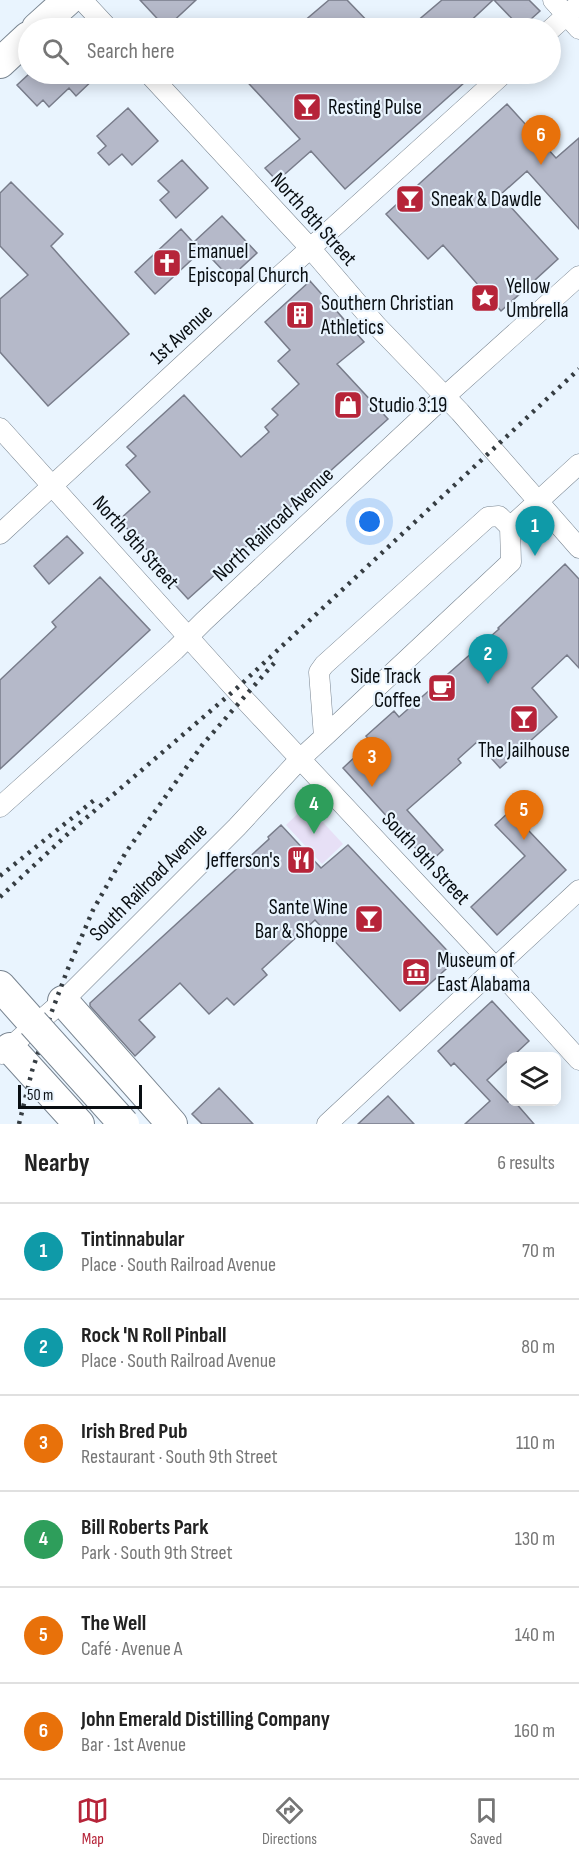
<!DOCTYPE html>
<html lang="en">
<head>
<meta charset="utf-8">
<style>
  body { margin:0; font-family:"Sofia Sans Condensed",sans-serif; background:#f2f2f2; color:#222 }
  .controls { position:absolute; right:18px; bottom:18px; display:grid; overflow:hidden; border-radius:9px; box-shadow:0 3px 15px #0003 }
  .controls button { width:54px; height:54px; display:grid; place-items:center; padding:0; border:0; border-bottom:2px solid #e0e0e0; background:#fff; color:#222; font:30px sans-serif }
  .scale { position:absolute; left:18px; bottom:15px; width:124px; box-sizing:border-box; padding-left:6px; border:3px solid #090e12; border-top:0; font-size:16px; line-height:21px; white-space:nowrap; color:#090e12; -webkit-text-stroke:4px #e9f4fe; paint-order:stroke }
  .you { position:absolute; left:370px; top:522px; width:21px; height:21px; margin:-15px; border:4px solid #fff; border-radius:50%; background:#1a73e8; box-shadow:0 0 0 9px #1a73e833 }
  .badge { display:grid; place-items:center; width:39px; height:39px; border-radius:50%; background:#b62439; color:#fff; font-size:20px; font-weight:700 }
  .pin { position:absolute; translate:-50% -50px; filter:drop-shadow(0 2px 3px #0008) }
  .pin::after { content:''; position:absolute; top:32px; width:21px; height:18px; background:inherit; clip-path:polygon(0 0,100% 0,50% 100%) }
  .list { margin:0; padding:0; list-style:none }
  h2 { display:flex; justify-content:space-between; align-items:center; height:78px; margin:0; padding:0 24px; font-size:26px }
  h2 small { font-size:20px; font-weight:400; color:#767676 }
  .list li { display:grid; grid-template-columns:39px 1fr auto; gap:18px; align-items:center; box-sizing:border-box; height:96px; padding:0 24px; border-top:2px solid #e0e0e0 }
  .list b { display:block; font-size:22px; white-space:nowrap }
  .list p { margin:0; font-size:20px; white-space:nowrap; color:#767676 }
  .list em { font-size:20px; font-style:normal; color:#767676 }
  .icon { flex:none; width:33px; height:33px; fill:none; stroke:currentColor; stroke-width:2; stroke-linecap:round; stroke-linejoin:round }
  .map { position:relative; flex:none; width:579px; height:1124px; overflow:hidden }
  .search { position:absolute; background:#fff; box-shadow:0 3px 15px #0003; left:18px; right:18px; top:18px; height:66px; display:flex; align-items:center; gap:15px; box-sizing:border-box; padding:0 21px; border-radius:33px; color:#767676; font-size:22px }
  .sheet { height:654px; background:#fff }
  nav { display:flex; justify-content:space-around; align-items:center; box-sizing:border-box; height:84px; border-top:2px solid #e0e0e0; background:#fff; font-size:16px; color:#767676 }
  nav a { display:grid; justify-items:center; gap:3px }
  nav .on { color:#b62439 }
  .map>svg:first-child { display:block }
  .green { fill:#e7e0f6 }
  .building { fill:#b5b9c9; stroke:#787c8a; stroke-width:1.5 }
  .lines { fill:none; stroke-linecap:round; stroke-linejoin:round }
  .street-casing { stroke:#788490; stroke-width:21 }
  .primary-casing { stroke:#788490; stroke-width:32 }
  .street { stroke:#fff; stroke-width:20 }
  .primary { stroke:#fff; stroke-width:30 }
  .rail { stroke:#363d42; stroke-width:4.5; stroke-dasharray:3 6; stroke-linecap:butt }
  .primary-bridge-casing { stroke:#788490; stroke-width:32; stroke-linecap:butt }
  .primary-bridge { stroke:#fff; stroke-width:30 }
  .labels { text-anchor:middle; stroke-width:4.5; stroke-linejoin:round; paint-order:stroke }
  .poi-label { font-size:21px; fill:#090e12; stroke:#e9f4fe; text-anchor:start }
  .street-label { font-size:21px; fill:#090e12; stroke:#e9f4fe }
</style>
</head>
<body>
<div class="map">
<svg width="579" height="1124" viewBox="0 0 579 1124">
  <rect width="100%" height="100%" fill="#e9f4fe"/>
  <path class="green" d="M307 805 343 844 322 864 286 825Z"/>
  <path class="building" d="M140 0H196L166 28Z
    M329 0H347L374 28H296Z
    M442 0H493L463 28H409Z
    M494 0H529L540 11 521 28Z
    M29 74H99L76 96 69 88 49 107 43 100 37 106 17 85Z
    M240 74H474L345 189 311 151 277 181 265 168 300 139Z
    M507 104 556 158 579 138V229L527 171 500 195 558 259 501 311 443 245 428 259 386 214Z
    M128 108 158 141 132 165 122 154 109 165 98 153 106 146 97 136Z
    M182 160 208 188 176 218 160 200 169 192 158 181Z
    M11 182 63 234 51 246 129 334 48 406 0 352V299L28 275 0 246V193Z
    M222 216 257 253 230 278 195 241Z
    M181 229 201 251 155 294 135 272Z
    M310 281 364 342 337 364 388 419 188 599 147 554 149 552 119 520 150 492 126 465 136 456 127 447 184 395 241 457 269 432 265 427 278 415 272 409 299 384 278 361 290 350 265 322Z
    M67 536 83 553 49 584 34 566Z
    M565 564 579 579V668L567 655 532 688 557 717 500 768 477 742 458 759 461 763 407 810 443 850 429 863 343 768 371 742 366 736 394 711 399 717 499 629 498 628Z
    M100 577 150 630 0 769V680L56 627 52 622Z
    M510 811 566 870 497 935 471 907 525 856 495 825Z
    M281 825 321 868 348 845 456 960 400 1011 315 920 262 969 267 975 234 1005 227 998 209 1014 180 983 139 1020 155 1037 135 1056 90 1006V1003L269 839 268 837Z
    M492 1001 529 1041 487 1080 508 1102 511 1099 512 1101H514L534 1124H465L490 1101 454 1063 451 1066 438 1051Z
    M219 1088 253 1124H202L192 1114Z
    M388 1096 414 1124H358Z"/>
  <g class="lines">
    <g class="street-casing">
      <path id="street" d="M82 0 108 28
        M553 0 579 29
        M550 30 579 4
        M149 74 311 249 377 326 460 412 579 548
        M0 428 244 699 496 968 579 1060
        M510 527 579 464
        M0 534 253 300 503 74
        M0 807 175 650 204 621 432 408 579 276
        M2 1054 63 1001 237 827 300 759 324 737 511 562 510 527 499 516 488 517 324 665 319 672 324 737
        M327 1124 579 890"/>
    </g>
    <g class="primary-casing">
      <path id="primary" d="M37 28 68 0
        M0 63 28 37
        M0 986 33 1023
        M63 1001 172 1124
        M10 1048 79 1124"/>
    </g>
    <use href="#street" class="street"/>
    <use href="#primary" class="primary"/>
    <path class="rail" d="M0 876 98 797
      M0 897 71 831 236 689 579 369
      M19 1124 32 1071 52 1011 67 971 93 910 126 852 203 744 275 662"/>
    <g class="primary-bridge-casing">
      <path id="primary-bridge" d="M33 1023 124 1124"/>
    </g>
    <use href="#primary-bridge" class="primary-bridge"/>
  </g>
  <defs>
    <g id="bar-square" transform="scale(1.5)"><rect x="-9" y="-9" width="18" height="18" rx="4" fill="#b62439" stroke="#e9f4fe"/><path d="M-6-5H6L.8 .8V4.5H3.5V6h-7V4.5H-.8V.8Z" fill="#fff"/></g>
    <g id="church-square" transform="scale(1.5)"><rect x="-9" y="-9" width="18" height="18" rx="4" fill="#b62439" stroke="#e9f4fe"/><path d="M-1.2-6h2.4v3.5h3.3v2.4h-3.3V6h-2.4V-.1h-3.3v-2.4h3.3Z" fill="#fff"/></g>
    <g id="sight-square" transform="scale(1.5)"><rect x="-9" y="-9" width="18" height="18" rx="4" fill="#b62439" stroke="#e9f4fe"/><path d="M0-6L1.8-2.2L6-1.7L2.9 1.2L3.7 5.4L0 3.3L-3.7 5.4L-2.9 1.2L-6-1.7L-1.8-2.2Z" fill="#fff"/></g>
    <g id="building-square" transform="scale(1.5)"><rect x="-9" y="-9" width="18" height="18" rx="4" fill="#b62439" stroke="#e9f4fe"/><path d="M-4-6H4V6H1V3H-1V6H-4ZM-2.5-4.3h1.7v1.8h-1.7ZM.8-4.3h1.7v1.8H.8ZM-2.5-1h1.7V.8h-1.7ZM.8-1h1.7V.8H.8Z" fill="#fff"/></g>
    <g id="shop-square" transform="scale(1.5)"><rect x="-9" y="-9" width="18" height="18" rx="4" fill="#b62439" stroke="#e9f4fe"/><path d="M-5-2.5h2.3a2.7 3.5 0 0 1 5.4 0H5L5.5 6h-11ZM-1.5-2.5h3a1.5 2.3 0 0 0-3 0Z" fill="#fff"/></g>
    <g id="cafe-square" transform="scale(1.5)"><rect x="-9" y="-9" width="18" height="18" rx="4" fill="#b62439" stroke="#e9f4fe"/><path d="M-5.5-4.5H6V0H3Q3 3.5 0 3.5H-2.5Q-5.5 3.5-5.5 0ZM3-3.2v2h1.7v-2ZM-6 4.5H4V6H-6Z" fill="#fff"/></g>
    <g id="restaurant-square" transform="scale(1.5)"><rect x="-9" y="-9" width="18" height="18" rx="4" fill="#b62439" stroke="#e9f4fe"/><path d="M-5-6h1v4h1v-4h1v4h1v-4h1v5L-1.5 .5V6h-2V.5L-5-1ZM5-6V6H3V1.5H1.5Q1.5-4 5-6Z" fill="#fff"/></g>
    <g id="museum-square" transform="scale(1.5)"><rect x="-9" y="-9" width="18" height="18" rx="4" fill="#b62439" stroke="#e9f4fe"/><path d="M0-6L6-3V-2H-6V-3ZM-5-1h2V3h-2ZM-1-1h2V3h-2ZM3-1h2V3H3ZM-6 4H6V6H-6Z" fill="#fff"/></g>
  </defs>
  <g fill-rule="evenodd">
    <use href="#bar-square" x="307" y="107"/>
    <use href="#bar-square" x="410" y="199"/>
    <use href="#church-square" x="167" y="263"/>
    <use href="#sight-square" x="485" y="298"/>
    <use href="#building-square" x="300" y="315"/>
    <use href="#shop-square" x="348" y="405"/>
    <use href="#cafe-square" x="442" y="688"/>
    <use href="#bar-square" x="524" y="719"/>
    <use href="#restaurant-square" x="301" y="860"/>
    <use href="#bar-square" x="369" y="919"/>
    <use href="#museum-square" x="416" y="972"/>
  </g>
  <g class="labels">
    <g class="poi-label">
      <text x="328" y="114">Resting Pulse</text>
      <text x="431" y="206">Sneak &amp; Dawdle</text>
      <text x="188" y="258">Emanuel<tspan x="188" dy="24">Episcopal Church</tspan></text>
      <text x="506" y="293">Yellow<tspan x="506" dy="24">Umbrella</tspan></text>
      <text x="321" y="310">Southern Christian<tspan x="321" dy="24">Athletics</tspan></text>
      <text x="369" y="412">Studio 3:19</text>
      <text x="421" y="683" text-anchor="end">Side Track<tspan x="421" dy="24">Coffee</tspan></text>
      <text x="524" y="757" text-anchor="middle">The Jailhouse</text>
      <text x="280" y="867" text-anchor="end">Jefferson's</text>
      <text x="348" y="914" text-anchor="end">Sante Wine<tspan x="348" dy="24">Bar &amp; Shoppe</tspan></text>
      <text x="437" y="967">Museum of<tspan x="437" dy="24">East Alabama</tspan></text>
    </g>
    <g class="street-label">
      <text transform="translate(314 219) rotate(48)" y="7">North 8th Street</text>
      <text transform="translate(181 334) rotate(-43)" y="7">1st Avenue</text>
      <text transform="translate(273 524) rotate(-43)" y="7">North Railroad Avenue</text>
      <text transform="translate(136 542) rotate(48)" y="7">North 9th Street</text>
      <text transform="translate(426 858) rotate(47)" y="7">South 9th Street</text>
      <text transform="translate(148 882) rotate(-45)" y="7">South Railroad Avenue</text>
    </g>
  </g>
</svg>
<div class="controls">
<button><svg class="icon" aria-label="layers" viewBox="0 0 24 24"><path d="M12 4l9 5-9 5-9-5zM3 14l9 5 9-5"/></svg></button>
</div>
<div class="scale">50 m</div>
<div class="you"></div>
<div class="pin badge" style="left:535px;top:556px;background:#0f9aa8">1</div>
<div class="pin badge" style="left:488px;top:684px;background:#0f9aa8">2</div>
<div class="pin badge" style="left:372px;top:787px;background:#e8710a">3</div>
<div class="pin badge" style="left:314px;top:834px;background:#2e9e5b">4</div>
<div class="pin badge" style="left:524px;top:840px;background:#e8710a">5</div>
<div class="pin badge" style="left:541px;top:165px;background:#e8710a">6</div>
<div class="search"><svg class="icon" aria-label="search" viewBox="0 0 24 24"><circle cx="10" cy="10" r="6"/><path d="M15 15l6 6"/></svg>Search here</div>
</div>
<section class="sheet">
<h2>Nearby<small>6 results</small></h2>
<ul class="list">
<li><span class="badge" style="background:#0f9aa8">1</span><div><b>Tintinnabular</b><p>Place · South Railroad Avenue</p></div><em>70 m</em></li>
<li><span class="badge" style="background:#0f9aa8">2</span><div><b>Rock 'N Roll Pinball</b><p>Place · South Railroad Avenue</p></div><em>80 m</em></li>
<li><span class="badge" style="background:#e8710a">3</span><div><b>Irish Bred Pub</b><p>Restaurant · South 9th Street</p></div><em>110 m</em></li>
<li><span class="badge" style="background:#2e9e5b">4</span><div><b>Bill Roberts Park</b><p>Park · South 9th Street</p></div><em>130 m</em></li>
<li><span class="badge" style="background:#e8710a">5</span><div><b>The Well</b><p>Café · Avenue A</p></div><em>140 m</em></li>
<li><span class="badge" style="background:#e8710a">6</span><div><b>John Emerald Distilling Company</b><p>Bar · 1st Avenue</p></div><em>160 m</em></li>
</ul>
</section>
<nav>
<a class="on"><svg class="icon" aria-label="map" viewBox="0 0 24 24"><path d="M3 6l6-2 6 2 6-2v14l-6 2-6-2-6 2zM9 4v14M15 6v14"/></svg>Map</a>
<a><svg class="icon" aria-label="directions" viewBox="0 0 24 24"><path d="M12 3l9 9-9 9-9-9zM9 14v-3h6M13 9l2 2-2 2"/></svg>Directions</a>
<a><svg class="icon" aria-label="saved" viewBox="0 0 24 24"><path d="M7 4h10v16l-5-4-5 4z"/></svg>Saved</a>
</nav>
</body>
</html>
